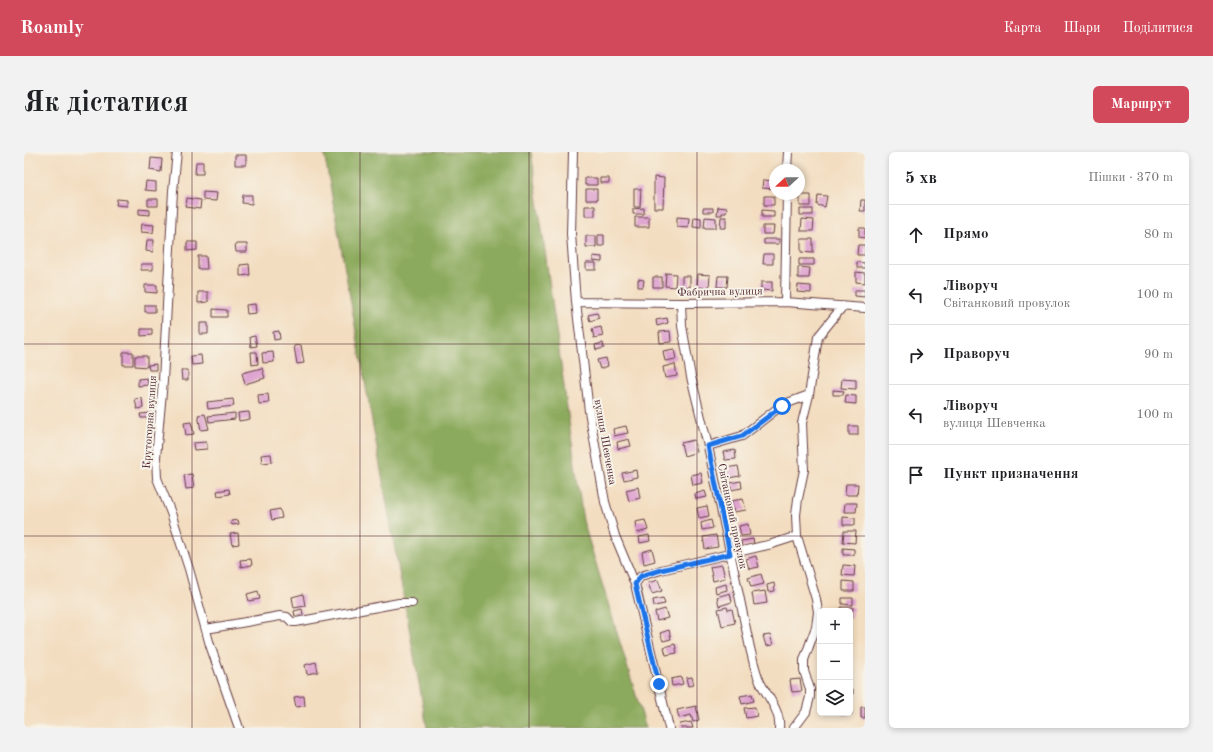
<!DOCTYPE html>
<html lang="uk">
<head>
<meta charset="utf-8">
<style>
  body { margin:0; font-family:"Old Standard TT",serif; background:#f2f2f2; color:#202124 }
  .controls { position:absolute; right:12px; bottom:12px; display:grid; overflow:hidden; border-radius:6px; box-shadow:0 2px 6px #0003 }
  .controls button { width:36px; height:36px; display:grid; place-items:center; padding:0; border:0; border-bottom:1px solid #e0e0e0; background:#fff; color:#202124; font:20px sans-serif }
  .compass { position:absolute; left:745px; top:12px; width:36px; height:36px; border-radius:50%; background:#fff; box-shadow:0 2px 6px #0003; rotate:248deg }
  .stop { position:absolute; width:12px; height:12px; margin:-9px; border:3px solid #1a73e8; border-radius:50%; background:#fff }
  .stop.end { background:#1a73e8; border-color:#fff; box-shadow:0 1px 4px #0008 }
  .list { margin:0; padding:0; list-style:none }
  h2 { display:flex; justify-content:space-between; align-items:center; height:52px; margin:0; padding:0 16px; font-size:17px }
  h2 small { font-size:13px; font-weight:400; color:#757577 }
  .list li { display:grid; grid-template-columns:26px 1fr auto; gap:12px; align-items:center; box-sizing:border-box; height:60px; padding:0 16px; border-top:1px solid #e0e0e0 }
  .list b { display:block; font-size:15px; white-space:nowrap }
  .list p { margin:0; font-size:13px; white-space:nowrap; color:#757577 }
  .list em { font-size:13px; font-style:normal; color:#757577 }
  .icon { flex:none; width:22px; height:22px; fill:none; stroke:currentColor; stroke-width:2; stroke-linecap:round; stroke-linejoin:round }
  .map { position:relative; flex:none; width:841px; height:576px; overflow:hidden; border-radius:6px }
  header { display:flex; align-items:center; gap:24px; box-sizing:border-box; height:56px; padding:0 20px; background:#d1495b; color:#fff }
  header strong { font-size:19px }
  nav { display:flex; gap:22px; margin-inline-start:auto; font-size:14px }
  .intro { display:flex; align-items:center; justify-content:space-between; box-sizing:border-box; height:96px; padding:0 24px }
  h1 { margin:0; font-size:28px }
  .button { padding:10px 18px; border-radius:6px; background:#d1495b; color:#fff; font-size:14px; font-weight:700 }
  main { display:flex; gap:24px; padding:0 24px }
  aside { flex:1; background:#fff; border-radius:6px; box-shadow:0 2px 6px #0003 }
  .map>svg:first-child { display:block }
  .forest { fill:#8caa5d; stroke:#6b6444 }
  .building { fill:#dc9cce }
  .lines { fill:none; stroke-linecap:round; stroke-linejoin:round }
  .street-casing { stroke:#633c41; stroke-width:10 }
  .street { stroke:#fff; stroke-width:8 }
  .route { stroke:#1a73e8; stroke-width:5 }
  .grid { fill:none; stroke:#4a1f2b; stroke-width:1; stroke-opacity:0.55 }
  .labels { text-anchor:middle; stroke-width:4; stroke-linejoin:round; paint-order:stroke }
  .street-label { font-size:11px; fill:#4a1f2b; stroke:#f7f3e8 }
</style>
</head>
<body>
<header>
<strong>Roamly</strong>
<nav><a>Карта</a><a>Шари</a><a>Поділитися</a></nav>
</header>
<div class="intro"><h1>Як дістатися</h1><a class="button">Маршрут</a></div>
<main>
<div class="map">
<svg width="841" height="576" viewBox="0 0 841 576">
  <rect width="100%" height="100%" fill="#f7f3e8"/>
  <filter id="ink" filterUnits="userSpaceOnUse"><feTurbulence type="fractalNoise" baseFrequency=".025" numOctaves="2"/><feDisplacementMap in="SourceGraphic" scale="8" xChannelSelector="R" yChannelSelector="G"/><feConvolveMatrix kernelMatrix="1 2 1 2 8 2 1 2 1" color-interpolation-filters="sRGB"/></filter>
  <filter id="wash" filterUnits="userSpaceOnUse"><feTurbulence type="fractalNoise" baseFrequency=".012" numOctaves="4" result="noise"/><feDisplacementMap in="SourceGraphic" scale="16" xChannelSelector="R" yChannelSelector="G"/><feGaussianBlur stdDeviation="0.9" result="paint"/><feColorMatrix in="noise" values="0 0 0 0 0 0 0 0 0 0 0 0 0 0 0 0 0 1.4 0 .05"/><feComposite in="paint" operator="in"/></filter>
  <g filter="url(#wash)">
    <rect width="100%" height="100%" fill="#f3ddc0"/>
    <path class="forest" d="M300 0H507L559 369 622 576H403Z"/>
    <g id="blocks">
      <path class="building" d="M211 3H222V13H211Z
        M127 6 138 7 137 20 126 18Z
        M172 10H179V22H171Z
        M630 25 640 26 639 56H630Z
        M561 26H573V33H561Z
        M576 26H585V31H576Z
        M739 28 751 29V37L738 36Z
        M122 29 132 30V39L121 38Z
        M562 37H573V48H562Z
        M610 37H617L616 55H610Z
        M179 40 193 41 192 49 179 48Z
        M219 43H228V52L218 51Z
        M776 43H787V54H776Z
        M794 43 803 44 801 55 793 53Z
        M740 44H750V53H740Z
        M163 46 177 48 176 57 162 55Z
        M93 47 103 48V54L92 53Z
        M124 47H134V54H124Z
        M837 48H841V59H836Z
        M561 54H571V64H561Z
        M694 55 703 56 702 61H698V63H693Z
        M620 56V62H609V57Z
        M679 56H689V60H679Z
        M115 57 126 58V63L115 62Z
        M776 57H789V63H776Z
        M738 58 750 59V65H738Z
        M611 65H625V75H611Z
        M653 65 665 66 664 76 653 75Z
        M670 65 677 66V76L669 75Z
        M681 65 692 66V76H680Z
        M697 65H702V76H696Z
        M778 67 790 68 789 79H777Z
        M118 72 130 73 129 81 117 80Z
        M739 74H750L749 82H739Z
        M835 76H841V86L835 85Z
        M574 83H580V94H574Z
        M562 84H572V95H562Z
        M740 87H755V92H740Z
        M777 87H789V101L777 100Z
        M123 88H130L129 100 122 99Z
        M163 90H173V98L163 99Z
        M211 92H223V100H212Z
        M834 93H841V103H833Z
        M740 102H749V112H739Z
        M174 104H182L183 117H174Z
        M569 104 578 105V110L569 109Z
        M775 107H790V113H775Z
        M833 110 841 111V116H833Z
        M562 111H572V118H562Z
        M117 112H129V118H117Z
        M225 112 226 123 216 124V113Z
        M774 115 786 116 785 126H774Z
        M832 120 841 121V131L832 130Z
        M642 121 652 122 651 135 641 134Z
        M674 122 686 123 685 136 673 135Z
        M658 124H666V135H658Z
        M694 124H704L703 135H693Z
        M629 125H638V135H629Z
        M614 127 620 128 619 135H614Z
        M737 130H748V139L737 138Z
        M121 133H133V141L121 140Z
        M774 133 787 134V141L773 140Z
        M831 138H841V145L831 144Z
        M174 140H184V150L174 151Z
        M231 152 232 161 223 162 222 153Z
        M121 153H131V160H121Z
        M189 157 203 158V165H189Z
        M573 161 575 166 566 169 564 163Z
        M643 166 644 171 633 174 632 168Z
        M176 171H184V182H176Z
        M577 175 579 184 570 186 568 177Z
        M117 177H128V183L117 184Z
        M255 179 256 187 250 188 249 180Z
        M646 179 647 190 636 191 635 180Z
        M231 184 233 194 227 195 226 185Z
        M579 191 580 196 572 198 571 193Z
        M277 193 280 211 273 212 270 194Z
        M650 197 652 207 641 209 639 199Z
        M99 200H109V213H99Z
        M227 200H233L234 212 228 213Z
        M249 200 250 210 239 211 238 201Z
        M177 203 178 212 168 213 167 204Z
        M111 204H123V215L111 214Z
        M582 206 584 214 576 217 573 208Z
        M132 212V218H125L124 213Z
        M651 212 653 224 641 226 639 215Z
        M238 216 241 226 221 232 218 221Z
        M157 218H164V228H158Z
        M123 226 124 233 114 234V227Z
        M818 227 832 228V237L817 236Z
        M809 238 820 239 819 243H809Z
        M244 242 245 251 235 252 234 243Z
        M822 243 832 244V252L821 251Z
        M118 246 119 256 113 257 111 247Z
        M209 247 210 254 184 257 183 250Z
        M225 260 226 267 215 269 214 261Z
        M128 261 129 266H117L116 262Z
        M211 261V267L185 270 184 264Z
        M181 262 185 277 177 278 174 263Z
        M167 270 170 282 162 283 160 271Z
        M602 274 604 281 590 284 589 277Z
        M825 274H834V283H825Z
        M605 287 607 294 594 297 593 290Z
        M670 288 673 300 660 304 657 291Z
        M182 290 183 297 170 298 169 291Z
        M711 298 712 307 701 308 699 300Z
        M247 302 248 310 238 311 237 303Z
        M714 314 716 324 704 326 702 316Z
        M612 318 613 325 600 328 598 321Z
        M677 321 679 331 669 333 667 323Z
        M168 322 170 336 162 337 160 323Z
        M717 329 718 336 707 338 706 331Z
        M822 332H834L833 343H821Z
        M614 335 616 346 605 349 602 338Z
        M205 337 206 342 194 344 193 339Z
        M681 339 683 345 672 347 671 342Z
        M719 347 722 358 710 360 707 349Z
        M821 351H833L832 360H820Z
        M683 354 685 364 675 366 673 356Z
        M256 357 258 366 248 368 246 359Z
        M819 365 831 366V373H819Z
        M214 368 215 372 208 373 207 369Z
        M621 368 624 378 613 381 611 370Z
        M687 368 689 376 678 378 677 371Z
        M724 372 726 383 717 384 715 374Z
        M820 379H832L831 391 819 390Z
        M214 381 215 392 208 393 206 382Z
        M625 383 626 389 616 391 615 385Z
        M692 383 694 395 681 397 679 385Z
        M729 387 730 392 718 395 717 389Z
        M819 396 830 397V403H819Z
        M628 397 631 409 620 412 618 400Z
        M732 404 735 415 725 417 722 407Z
        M227 407 228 413 217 415 216 408Z
        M698 413 701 426 689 429 686 415Z
        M819 413 831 414 830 424 818 423Z
        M737 422 740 432 727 435 724 426Z
        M634 428 638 439 628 442 624 431Z
        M819 429 830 430V439H819Z
        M750 431 751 439 744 440 743 433Z
        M702 432 703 438 692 441 691 435Z
        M234 439 236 447 225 449 223 442Z
        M741 439 743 451 730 453 728 441Z
        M706 441 708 450 695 454 693 445Z
        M279 442 281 454 270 456 268 445Z
        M639 446 641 452 630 454 629 448Z
        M818 446H829V453L818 452Z
        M703 455 704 458 708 457 711 471 698 474 694 457Z
        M817 455H829L828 466H826V459H817Z
        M278 457 279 462 271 464 270 459Z
        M641 457 644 466 633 469 631 460Z
        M645 478 647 487 639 489 636 481Z
        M746 483 749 493 742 494 739 484Z
        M651 492 653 501 642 503 640 495Z
        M826 495H827V507H826Z
        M292 510 294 520 283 522 281 513Z
        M657 525 659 532 648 534 647 527Z
        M668 525 670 533 664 534 662 526Z
        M776 527 778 539 768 540 766 528Z
        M826 537H829V542H826Z
        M728 542 730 549 718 552 716 544Z
        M280 544 281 554 272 555 270 545Z
        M672 554 675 568 669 570 667 563 655 566 653 558Z
        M826 554H827L828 562 817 563V561H826Z
        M731 555 733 564 722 566 720 556Z
        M837 555H841V566H837Z
        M667 570 669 576H657L656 572Z"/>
    </g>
  </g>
  <g filter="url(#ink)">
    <use href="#blocks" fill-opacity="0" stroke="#633c41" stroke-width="1"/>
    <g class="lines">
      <g class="street-casing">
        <path id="street" d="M153 0 149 39 139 229 132 305 133 326 147 361 165 417 186 493 215 576
          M549 0 547 82 552 150 565 259 581 350 591 384 611 432 645 576
          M763 18 764 0
          M552 150 657 151 761 150 841 156
          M761 150 763 42
          M657 151 658 174 667 225 684 294 726 496C729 508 731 519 736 530 743 544 757 559 755 576
          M684 294 718 284 758 253 785 243
          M611 432 617 424 637 418 748 392 773 384
          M182 477 256 464 263 465 268 470H272L375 451H388
          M770 576 782 560 786 545V537L780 519V508L792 475 794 460 792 447 773 384 772 363 774 347 780 318 778 271 785 243 794 185 819 154"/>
      </g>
      <use href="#street" class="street"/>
    </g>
  </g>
  <g class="lines" filter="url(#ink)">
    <path class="route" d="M635 532 611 432 617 424 637 418 706 402 684 294 718 284 758 254"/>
  </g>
  <path class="grid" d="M168 0V576M336 0V576M505 0V576M673 0V576M0 192H841M0 384H841"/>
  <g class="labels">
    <g class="street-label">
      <text transform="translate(696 139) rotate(-1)" y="4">Фабрична вулиця</text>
      <text transform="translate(125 270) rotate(-86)" y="4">Крутогорна вулиця</text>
      <text transform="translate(582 290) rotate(80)" y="4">вулиця Шевченка</text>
      <text transform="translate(709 364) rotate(78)" y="4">Світанковий провулок</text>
    </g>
  </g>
</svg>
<div class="controls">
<button>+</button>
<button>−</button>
<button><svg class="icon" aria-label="layers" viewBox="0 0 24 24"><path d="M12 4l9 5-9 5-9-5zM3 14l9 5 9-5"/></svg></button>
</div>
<svg class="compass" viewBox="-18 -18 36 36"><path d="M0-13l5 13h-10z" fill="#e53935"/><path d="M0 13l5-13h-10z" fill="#757577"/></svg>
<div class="stop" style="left:758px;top:254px"></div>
<div class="stop end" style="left:635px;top:532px"></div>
</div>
<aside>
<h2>5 хв<small>Пішки · 370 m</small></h2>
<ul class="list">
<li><svg class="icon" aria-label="ahead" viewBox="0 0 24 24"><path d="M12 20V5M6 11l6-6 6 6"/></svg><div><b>Прямо</b></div><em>80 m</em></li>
<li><svg class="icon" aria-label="left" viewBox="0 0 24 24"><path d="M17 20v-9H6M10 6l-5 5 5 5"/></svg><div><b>Ліворуч</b><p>Світанковий провулок</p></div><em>100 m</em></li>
<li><svg class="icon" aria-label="right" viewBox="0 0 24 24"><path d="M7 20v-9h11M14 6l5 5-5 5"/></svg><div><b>Праворуч</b></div><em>90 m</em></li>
<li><svg class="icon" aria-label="left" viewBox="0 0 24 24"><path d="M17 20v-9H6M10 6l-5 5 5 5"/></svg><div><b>Ліворуч</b><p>вулиця Шевченка</p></div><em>100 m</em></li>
<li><svg class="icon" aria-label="arrive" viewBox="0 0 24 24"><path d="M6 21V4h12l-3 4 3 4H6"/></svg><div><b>Пункт призначення</b></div></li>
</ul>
</aside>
</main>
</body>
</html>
